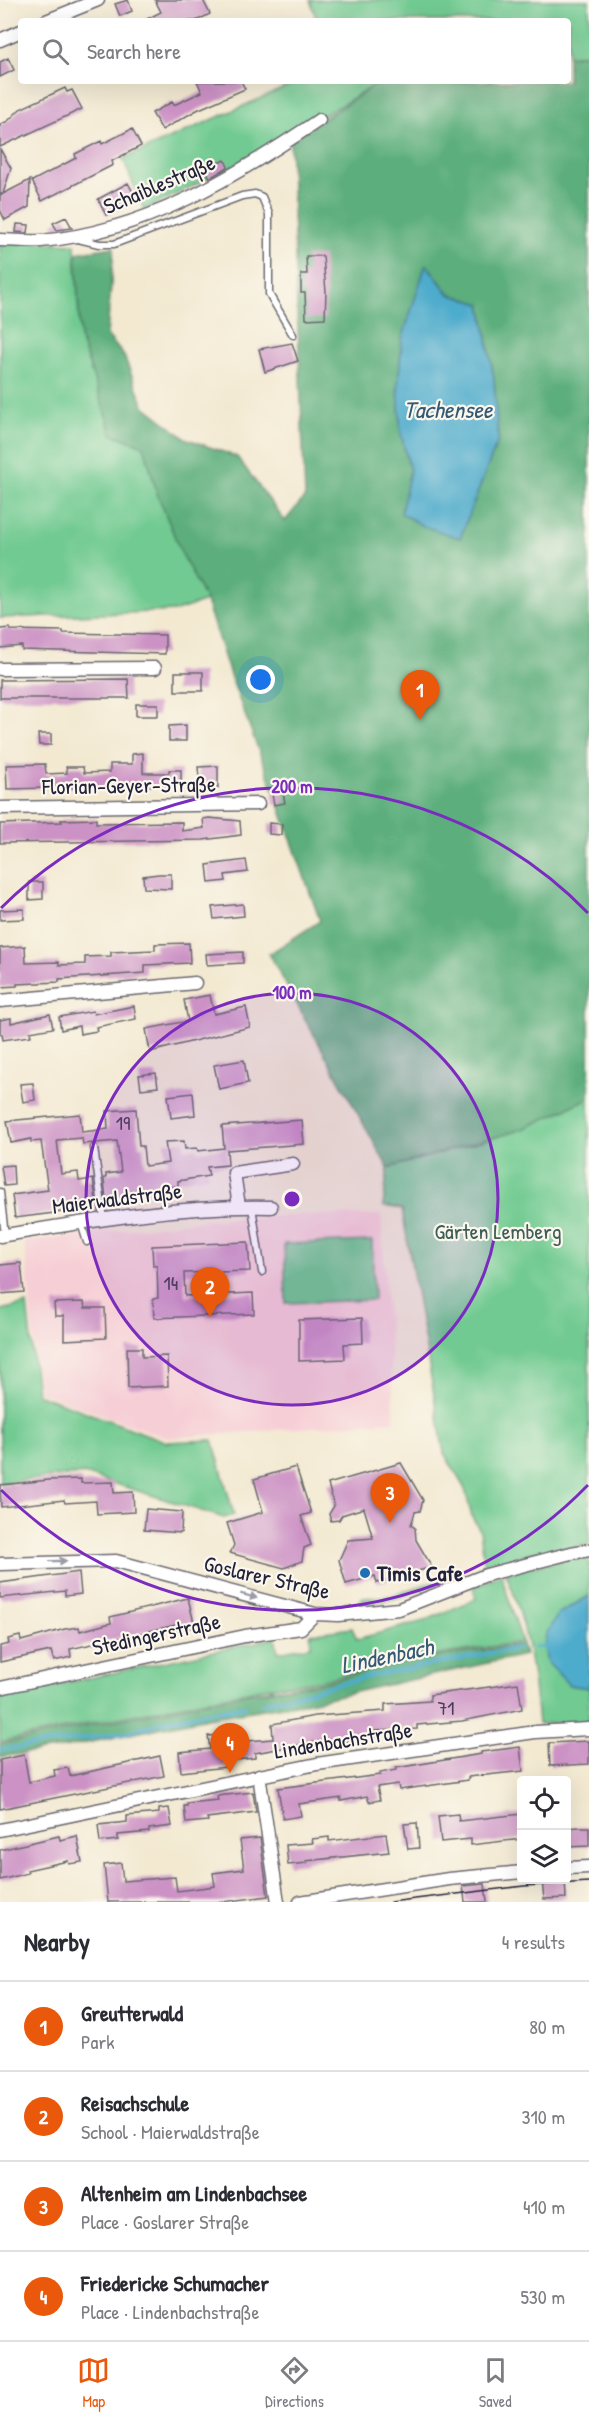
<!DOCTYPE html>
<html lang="en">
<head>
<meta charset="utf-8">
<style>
  body { margin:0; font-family:"Patrick Hand",sans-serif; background:#f7f7f7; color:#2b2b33 }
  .controls { position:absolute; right:18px; bottom:18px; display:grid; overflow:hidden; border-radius:6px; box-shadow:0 6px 24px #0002 }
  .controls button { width:54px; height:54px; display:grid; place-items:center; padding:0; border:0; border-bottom:2px solid #e1e1e2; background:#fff; color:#2b2b33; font:30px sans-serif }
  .you { position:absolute; left:261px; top:680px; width:21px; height:21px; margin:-15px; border:4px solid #fff; border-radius:50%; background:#1a73e8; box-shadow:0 0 0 9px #1a73e833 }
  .badge { display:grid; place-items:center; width:39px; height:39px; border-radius:50%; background:#ea580c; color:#fff; font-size:20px; font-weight:700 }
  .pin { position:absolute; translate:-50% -50px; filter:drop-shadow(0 2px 3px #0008) }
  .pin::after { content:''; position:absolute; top:32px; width:21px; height:18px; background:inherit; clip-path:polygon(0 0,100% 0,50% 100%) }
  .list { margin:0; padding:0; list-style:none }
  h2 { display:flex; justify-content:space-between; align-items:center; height:78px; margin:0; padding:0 24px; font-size:26px }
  h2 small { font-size:20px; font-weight:400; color:#7c7c81 }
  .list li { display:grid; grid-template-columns:39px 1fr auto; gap:18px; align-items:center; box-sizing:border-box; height:90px; padding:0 24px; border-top:2px solid #e1e1e2 }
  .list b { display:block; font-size:22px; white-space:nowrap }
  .list p { margin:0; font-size:20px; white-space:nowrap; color:#7c7c81 }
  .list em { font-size:20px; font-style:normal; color:#7c7c81 }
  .icon { flex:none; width:33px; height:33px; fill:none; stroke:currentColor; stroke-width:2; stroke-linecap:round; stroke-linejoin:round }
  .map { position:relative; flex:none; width:589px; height:1902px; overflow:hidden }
  .search { position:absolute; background:#fff; box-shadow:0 6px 24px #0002; left:18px; right:18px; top:18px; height:66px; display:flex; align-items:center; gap:15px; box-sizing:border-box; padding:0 21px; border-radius:6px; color:#7c7c81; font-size:22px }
  .sheet { height:438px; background:#fff }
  nav { display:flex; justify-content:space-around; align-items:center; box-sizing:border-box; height:84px; border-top:2px solid #e1e1e2; background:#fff; font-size:16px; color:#7c7c81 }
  nav a { display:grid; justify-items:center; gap:3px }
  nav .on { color:#ea580c }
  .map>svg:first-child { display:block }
  .built { fill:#f6cfd6 }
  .green { fill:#71ca91; stroke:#4a7666; stroke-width:1.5 }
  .forest { fill:#5cae7b; stroke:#3f685b; stroke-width:1.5; fill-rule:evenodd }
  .water { fill:#4eabcc; stroke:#386684; stroke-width:1.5 }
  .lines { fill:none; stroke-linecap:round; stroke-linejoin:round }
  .stream { stroke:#4eabcc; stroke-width:4 }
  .building { fill:#cc92c5 }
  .service-casing { stroke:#6b6870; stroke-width:9 }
  .minor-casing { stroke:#6b6870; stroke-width:15 }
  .service { stroke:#fff; stroke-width:6 }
  .minor { stroke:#fff; stroke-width:12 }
  .tram { stroke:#22223b; stroke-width:1.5 }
  .oneway { fill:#9c9ca7 }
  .ring { fill:none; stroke:#7b2cbf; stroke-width:3 }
  .poi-dot { fill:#1f6fb2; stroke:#fbf7ec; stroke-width:2 }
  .labels { text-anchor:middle; stroke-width:4.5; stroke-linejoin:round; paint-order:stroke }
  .number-label { font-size:20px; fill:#4c3e5e }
  .street-label { font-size:22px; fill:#22223b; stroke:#fbf7ec }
  .park-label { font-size:22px; fill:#3e5d59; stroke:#fbf7ec }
  .poi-label { font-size:22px; font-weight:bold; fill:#22223b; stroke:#fbf7ec; text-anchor:start }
  .water-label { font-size:24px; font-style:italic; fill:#345975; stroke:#fbf7ec }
  .centre { fill:#7b2cbf; stroke:#fbf7ec; stroke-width:3 }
  .ring-label { font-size:18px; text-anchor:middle; font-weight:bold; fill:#7b2cbf; stroke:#fbf7ec; stroke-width:4.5; stroke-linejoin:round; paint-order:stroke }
</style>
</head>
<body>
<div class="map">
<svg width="589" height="1902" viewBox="0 0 589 1902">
  <rect width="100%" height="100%" fill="#fbf7ec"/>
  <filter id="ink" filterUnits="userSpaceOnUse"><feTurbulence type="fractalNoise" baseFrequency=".0167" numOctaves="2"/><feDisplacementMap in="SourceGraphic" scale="12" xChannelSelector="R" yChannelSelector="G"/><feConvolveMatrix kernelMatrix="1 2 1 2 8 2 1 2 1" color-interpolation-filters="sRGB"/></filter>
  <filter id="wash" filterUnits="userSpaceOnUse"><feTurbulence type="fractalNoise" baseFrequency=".008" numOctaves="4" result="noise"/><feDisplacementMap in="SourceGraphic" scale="24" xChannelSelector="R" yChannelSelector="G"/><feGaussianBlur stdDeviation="1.35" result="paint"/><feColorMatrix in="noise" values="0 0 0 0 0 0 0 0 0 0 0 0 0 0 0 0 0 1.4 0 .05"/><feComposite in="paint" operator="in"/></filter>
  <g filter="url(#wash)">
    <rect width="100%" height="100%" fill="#f3e9d1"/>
    <path class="built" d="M298 1215H381L395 1421 167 1438 39 1392 24 1241 200 1221Z"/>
    <path class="green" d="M310 0H589V54L568 56V21H317Z
      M292 81H382L258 154 144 210 123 159 293 84Z
      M0 240 75 244 80 337 112 434 144 446C159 501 180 550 206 601L176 611 0 618Z
      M589 1098V1545L544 1550 485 1567 480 1530 472 1517 465 1489 444 1453 402 1209 383 1206 388 1168 523 1129Z
      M372 1241 374 1300 286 1303 284 1244Z
      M27 1304 37 1394 167 1442 213 1440 234 1515 224 1518 84 1474 0 1483V1310Z
      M589 1554V1596L558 1614 562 1676 569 1685 589 1688V1722L538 1724C533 1668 527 1626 506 1573Z
      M501 1574 522 1642 394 1662 324 1680 265 1688 0 1742V1697L275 1638 278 1652 311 1646 310 1634 352 1628 357 1639 424 1621 476 1599 473 1587Z
      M438 1580 440 1583C416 1591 384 1607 359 1601L363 1598 391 1596Z"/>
    <path class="forest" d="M589 54V1098L523 1129 388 1168 269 954 320 921 274 791 231 678 206 601 180 550 157 493 144 446 112 434 80 337 76 253 114 247 107 335 124 356 144 406 185 438 237 457 285 521 305 497 290 141 379 82 568 81V56ZM427 265 449 294 481 304 494 379 498 440 460 538 402 513 410 470 401 434 398 387 402 339Z
      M522 1644 525 1655 309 1702 207 1718 63 1748 0 1757V1744L250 1693 325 1682 397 1663Z"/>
    <path class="water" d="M426 264 449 294 481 304 494 379 498 440 460 538 423 526 401 513 410 470 401 434 398 387 402 339Z
      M589 1596V1688L569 1685 547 1662 544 1647 546 1634 558 1614Z"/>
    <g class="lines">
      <path class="stream" d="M534 1647H548
        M263 1703 367 1677 518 1648
        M0 1750 125 1733 173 1719 245 1706"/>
    </g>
    <g id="blocks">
      <path class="building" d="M128 0 132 11 120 16 115 4Z
        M155 0H203L210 14 196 21H143L161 12Z
        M8 58 14 70 0 77V62Z
        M197 81H241L245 89 197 110 162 130 152 113 172 102 174 105 202 92Z
        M65 88 67 92 72 90 82 109 0 147V125L8 121 20 109Z
        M132 129 141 146 112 161 113 165 42 201 32 181 76 158 75 154 101 141 102 144Z
        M0 149 11 168 3 194 30 180 29 207 5 220 0 210V195L2 194H0Z
        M225 160 228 167 210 178 205 168Z
        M128 183 137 200 106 215 98 199Z
        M66 217 72 228 57 230 53 223Z
        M17 224 29 225 28 233 16 232Z
        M306 256H323L326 292 325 318 306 319 305 293H301V274H307Z
        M292 343 298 361 265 372 259 349Z
        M10 628V630L63 631V633L165 635V654L22 650V646L0 648V629Z
        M175 672H203V691H175Z
        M128 679 129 698H0V680Z
        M136 704H158V716H136Z
        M186 725V741H169V726Z
        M38 734H51V745H39Z
        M143 753V773H169V770H181V785L7 789 6 765 45 764 46 774 67 773 66 767H83L84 773 110 772V764H132V754Z
        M218 766V788H200L198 767Z
        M283 792 285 803 274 805 272 794Z
        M209 818 240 821 241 835 203 840 0 843V824L62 822 61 820 96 819V823L182 822V831L204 828 203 819Z
        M269 823 282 824 281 835 269 834Z
        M246 860 248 872 225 875 226 881 209 883 207 865Z
        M159 874H171V889L144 888 143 876Z
        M29 882H43V899L29 900Z
        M243 904 244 916 214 919 212 907Z
        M24 909V919L0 920V910Z
        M189 943 190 963 145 965V973L59 979V982L17 984V986L0 987V948L25 946 26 963 59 962V965L85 964V957L111 956V952L155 950V944Z
        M243 952V963L207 965 206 954Z
        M210 995 214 1014 246 1007 250 1027 150 1052 146 1029 188 1021 184 1000Z
        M134 1006 136 1019 96 1027 97 1031 80 1034 79 1026 61 1030 59 1017 93 1011 94 1014Z
        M50 1014 53 1028 30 1032 31 1036 3 1040 2 1034H0V1020L11 1018V1023Z
        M244 1060 248 1083 219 1089 214 1065Z
        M156 1073 158 1087 141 1089 139 1075Z
        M33 1083 35 1100 23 1102 20 1084Z
        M193 1093 195 1115 171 1118 168 1096Z
        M136 1109 139 1146H143L145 1166 168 1163 165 1142 184 1141 185 1149 197 1148 198 1151 224 1148 222 1126 302 1120 304 1144 227 1150 228 1165 207 1167 209 1176 178 1181V1186L132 1191 133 1196 109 1200 106 1199 104 1178H106V1174L121 1172 117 1141 83 1144 82 1138 57 1140 61 1174 78 1172 79 1181 93 1179 96 1200 61 1205 62 1212 15 1218 12 1195 48 1190 41 1141 31 1142V1139L11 1143 7 1121 80 1114 82 1132 108 1129 107 1111Z
        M13 1165 14 1185 4 1186 1 1166Z
        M248 1242 250 1271 184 1273 185 1296 253 1293 254 1314 154 1318 153 1299 158 1298 157 1265 153 1266 152 1246Z
        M21 1263 24 1292 0 1294V1265Z
        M84 1302 85 1308H105L106 1338 64 1340V1316H55L54 1303Z
        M362 1318 363 1343 344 1344 345 1359 299 1361V1320Z
        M127 1348H142V1357L167 1356 168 1386 128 1388Z
        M401 1463 423 1500 420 1511 415 1512 411 1525 415 1528 416 1540 432 1567 377 1583 375 1576 346 1584 339 1560 348 1540 373 1538 364 1508 342 1515 339 1520 331 1521 329 1514 334 1506 328 1484Z
        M296 1467 311 1513 301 1516 311 1545 304 1548 302 1561 284 1568 230 1553 234 1545 227 1523 263 1512 254 1479Z
        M81 1479V1483L113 1482 114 1493 133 1492 134 1512 97 1514 96 1501 65 1503 64 1500 1 1507 0 1485 49 1480Z
        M146 1509 182 1512 181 1533 144 1530Z
        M79 1572 81 1594 65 1596V1591L0 1598V1583Z
        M188 1598 195 1627 177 1631 176 1625 70 1649 71 1657 54 1661 51 1651 0 1662V1646L9 1644 8 1639 20 1636 21 1641 65 1629 79 1627 80 1631 111 1623 110 1617Z
        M518 1683 522 1709 462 1721 417 1725V1729L375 1731 376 1739 333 1742V1739L255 1753V1758L225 1761 226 1767 181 1772 179 1752 210 1749 208 1736 222 1735 223 1743 273 1739 272 1724 315 1716 385 1711V1704L430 1701V1695Z
        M589 1741V1764L550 1766 549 1743Z
        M520 1747 523 1771 468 1777V1780L399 1790 398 1784 377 1787 380 1800 369 1802 367 1796 341 1801V1798L299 1804 301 1816 283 1819 278 1788 380 1775V1773L396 1770V1768L481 1754V1752Z
        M24 1755 29 1782 55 1776 54 1770 68 1768 70 1776 160 1756 164 1776 0 1809V1760Z
        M253 1792 256 1812 207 1818 208 1821 186 1823 184 1806H187V1803L218 1800 217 1796Z
        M169 1808 172 1826 149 1829V1832L118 1835V1840L100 1842 98 1825 127 1822V1816L159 1813V1809Z
        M458 1814 459 1821 522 1814V1839L471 1845V1839L441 1842 438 1816Z
        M417 1823 419 1848 408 1849 404 1824Z
        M579 1827H589V1846L567 1847V1828Z
        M386 1834 389 1852 306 1861 307 1863 288 1865 286 1845 313 1843 312 1839 329 1837V1841Z
        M59 1836 60 1840 77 1836 82 1862 69 1864 68 1861 27 1870 28 1873 0 1880V1850Z
        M260 1838 268 1896 222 1902H108L104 1865 121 1863 123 1881 175 1877 177 1891 215 1886 213 1873 244 1869 240 1840Z
        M542 1880H565L566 1898 544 1899Z
        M485 1884 487 1902H465L463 1886Z"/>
    </g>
  </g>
  <g filter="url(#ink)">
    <use href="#blocks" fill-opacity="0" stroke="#6b6870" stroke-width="1.5"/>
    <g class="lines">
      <g class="service-casing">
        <path id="service" d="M78 239 99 244H114L242 196 255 194 262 197 269 214V294L293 335
          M94 1148 104 1219
          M0 1192 5 1235
          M252 1207 262 1272
          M81 1223 87 1242"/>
      </g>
      <g class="minor-casing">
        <path id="minor" d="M46 21 98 0
          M0 40 21 31
          M0 240C13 240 28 242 41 241 145 232 235 177 319 120
          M0 669 155 668
          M0 808 258 804
          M0 1001 195 983
          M239 1206 234 1173 293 1164
          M0 1236C89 1221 180 1205 271 1207
          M0 1564 116 1561 315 1614 338 1615 399 1609 486 1575 571 1553 589 1550
          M0 1688 245 1636 301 1628 315 1614
          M259 1775 278 1902
          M0 1830 317 1764 535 1732 589 1729
          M566 1868 589 1867
          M300 1902 449 1879 522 1872"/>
      </g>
      <use href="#service" class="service"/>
      <use href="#minor" class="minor"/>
      <path class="tram" d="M390 1902 524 1886 589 1882"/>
    </g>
    <defs><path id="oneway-solid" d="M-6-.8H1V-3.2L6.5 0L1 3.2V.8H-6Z" transform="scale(1.5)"/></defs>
    <g class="oneway">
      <use href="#oneway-solid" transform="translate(58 1561) rotate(-1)"/>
      <use href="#oneway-solid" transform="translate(249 1596) rotate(15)"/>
    </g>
  </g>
  <circle cx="292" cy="1199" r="206" fill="#7b2cbf" fill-opacity=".12"/>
  <g class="ring">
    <circle cx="292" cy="1199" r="206"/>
    <path d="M588 1485A412 412 0 0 1 1 1490M1 908A412 412 0 0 1 588 913"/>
  </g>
  <circle class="poi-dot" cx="365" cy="1573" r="6"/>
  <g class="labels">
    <g class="number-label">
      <text x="123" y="1130">19</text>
      <text x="171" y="1290">14</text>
      <text x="446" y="1715">71</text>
    </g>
    <g class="street-label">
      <text transform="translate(159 184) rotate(-23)" y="8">Schaiblestraße</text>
      <text transform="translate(129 785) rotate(-1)" y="8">Florian-Geyer-Straße</text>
      <text transform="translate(117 1198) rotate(-7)" y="8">Maierwaldstraße</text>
      <text transform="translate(267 1577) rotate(13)" y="8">Goslarer Straße</text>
      <text transform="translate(156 1634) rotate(-12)" y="8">Stedingerstraße</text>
      <text transform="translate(343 1740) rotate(-9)" y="8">Lindenbachstraße</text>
    </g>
    <g class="park-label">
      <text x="498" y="1239">Gärten Lemberg</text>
    </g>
    <g class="poi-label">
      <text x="377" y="1581">Timis Cafe</text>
    </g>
    <g class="water-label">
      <text x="448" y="418">Tachensee</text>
      <text transform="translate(387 1656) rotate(-12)" y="8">Lindenbach</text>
    </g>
  </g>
  <circle cx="292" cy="1199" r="9" class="centre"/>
  <g class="ring-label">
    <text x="292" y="793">200 m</text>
    <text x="292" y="999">100 m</text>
  </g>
</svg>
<div class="controls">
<button><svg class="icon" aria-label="locate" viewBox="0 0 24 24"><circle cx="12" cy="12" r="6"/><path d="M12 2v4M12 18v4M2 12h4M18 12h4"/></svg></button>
<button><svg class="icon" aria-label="layers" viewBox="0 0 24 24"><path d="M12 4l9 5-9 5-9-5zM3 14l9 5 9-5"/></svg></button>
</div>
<div class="you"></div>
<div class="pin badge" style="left:420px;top:720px">1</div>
<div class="pin badge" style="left:210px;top:1317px">2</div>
<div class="pin badge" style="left:390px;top:1523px">3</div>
<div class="pin badge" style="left:230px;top:1773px">4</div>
<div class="search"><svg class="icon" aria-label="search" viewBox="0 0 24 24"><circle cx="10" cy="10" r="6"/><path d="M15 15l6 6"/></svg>Search here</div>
</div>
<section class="sheet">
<h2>Nearby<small>4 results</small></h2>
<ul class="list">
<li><span class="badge">1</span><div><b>Greutterwald</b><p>Park</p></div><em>80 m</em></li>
<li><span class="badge">2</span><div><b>Reisachschule</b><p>School · Maierwaldstraße</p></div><em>310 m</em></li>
<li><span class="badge">3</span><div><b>Altenheim am Lindenbachsee</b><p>Place · Goslarer Straße</p></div><em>410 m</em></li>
<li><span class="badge">4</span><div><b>Friedericke Schumacher</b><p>Place · Lindenbachstraße</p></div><em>530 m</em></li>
</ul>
</section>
<nav>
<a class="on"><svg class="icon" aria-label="map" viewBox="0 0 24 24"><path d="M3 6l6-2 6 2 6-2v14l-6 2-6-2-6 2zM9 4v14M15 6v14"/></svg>Map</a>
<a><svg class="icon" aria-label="directions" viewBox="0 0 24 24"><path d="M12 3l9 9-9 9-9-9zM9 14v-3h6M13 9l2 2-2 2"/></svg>Directions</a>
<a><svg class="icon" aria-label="saved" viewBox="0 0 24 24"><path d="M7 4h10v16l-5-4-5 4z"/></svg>Saved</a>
</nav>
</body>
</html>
